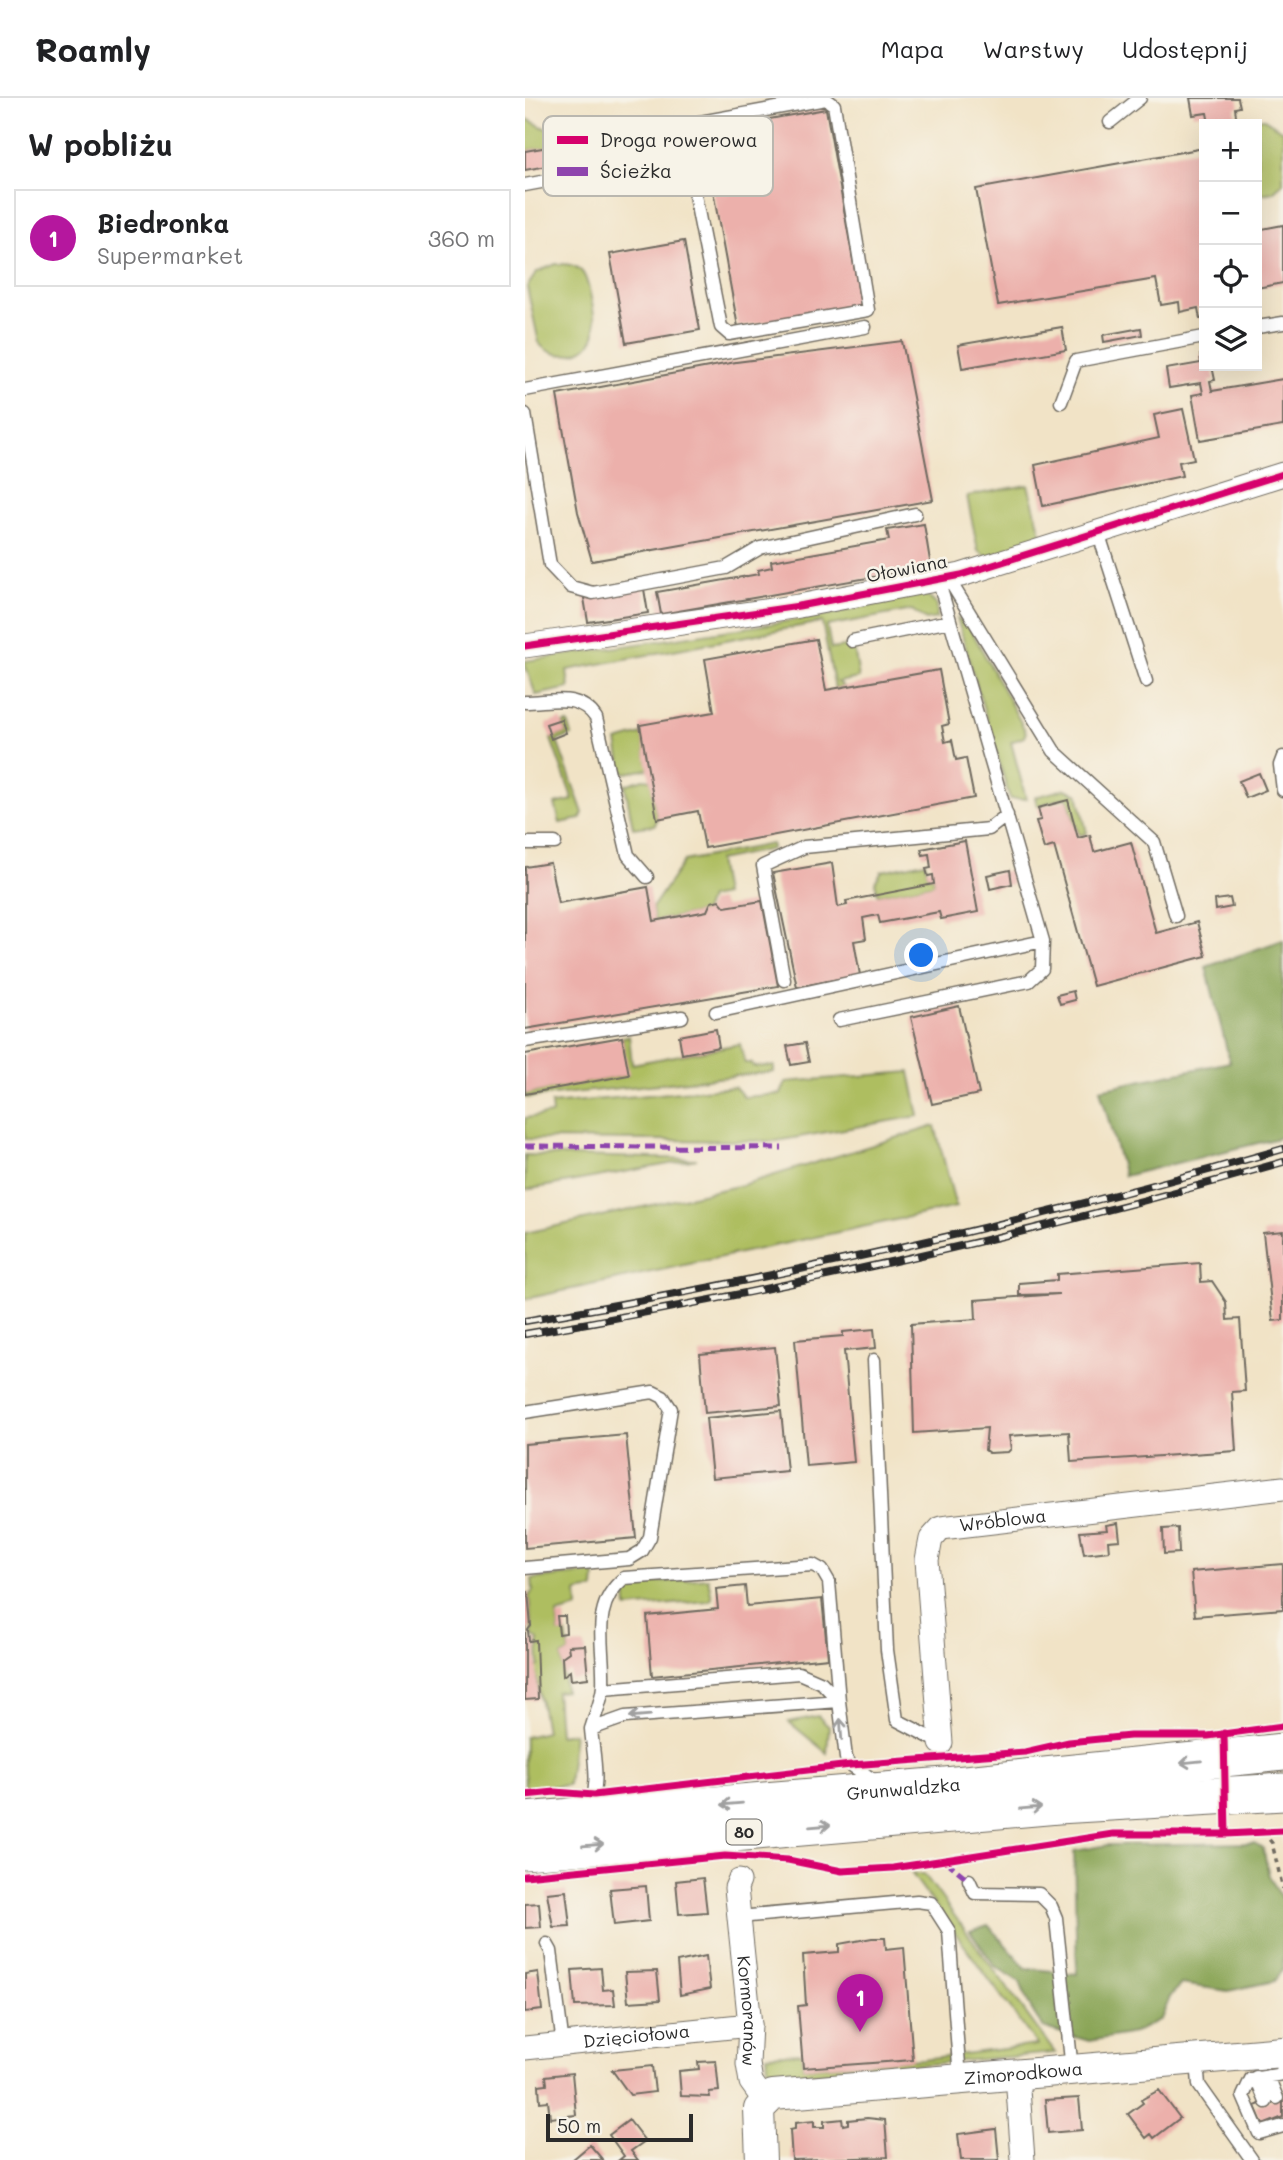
<!DOCTYPE html>
<html lang="pl">
<head>
<meta charset="utf-8">
<style>
  body { margin:0; font-family:Mali,sans-serif; background:#f2f2f2; color:#202124 }
  .controls { position:absolute; right:21px; top:21px; display:grid; overflow:hidden; border-radius:0px; box-shadow:0 7px 28px #0002 }
  .controls button { width:63px; height:63px; display:grid; place-items:center; padding:0; border:0; border-bottom:2px solid #e0e0e0; background:#fff; color:#202124; font:35px sans-serif }
  .scale { position:absolute; left:21px; bottom:18px; width:147px; box-sizing:border-box; padding-left:7px; border:4px solid #2b2b2b; border-top:0; font-size:19px; line-height:24px; white-space:nowrap; color:#2b2b2b; -webkit-text-stroke:5px #f7f3e8; paint-order:stroke }
  .you { position:absolute; left:397px; top:858px; width:24px; height:24px; margin:-18px; border:5px solid #fff; border-radius:50%; background:#1a73e8; box-shadow:0 0 0 10px #1a73e833 }
  .badge { display:grid; place-items:center; width:46px; height:46px; border-radius:50%; background:#b5179e; color:#fff; font-size:23px; font-weight:700 }
  .pin { position:absolute; translate:-50% -58px; filter:drop-shadow(0 2px 4px #0008) }
  .pin::after { content:''; position:absolute; top:37px; width:24px; height:21px; background:inherit; clip-path:polygon(0 0,100% 0,50% 100%) }
  .list { margin:0; padding:0; list-style:none }
  h2 { display:flex; justify-content:space-between; align-items:center; height:91px; margin:0; padding:0 28px; font-size:30px }
  h2 small { font-size:23px; font-weight:400; color:#757577 }
  .list li { display:grid; grid-template-columns:46px 1fr auto; gap:21px; align-items:center; box-sizing:border-box; height:98px; margin:0 14px 14px; padding:0 14px; border:2px solid #e0e0e0; border-radius:0px }
  .list b { display:block; font-size:26px; white-space:nowrap }
  .list p { margin:0; font-size:23px; white-space:nowrap; color:#757577 }
  .list em { font-size:23px; font-style:normal; color:#757577 }
  .icon { flex:none; width:38px; height:38px; fill:none; stroke:currentColor; stroke-width:2; stroke-linecap:round; stroke-linejoin:round }
  .map { position:relative; flex:none; width:758px; height:2062px; overflow:hidden }
  header { display:flex; align-items:center; gap:42px; box-sizing:border-box; height:98px; padding:0 35px; background:#fff; border-bottom:2px solid #e0e0e0 }
  header strong { font-size:33px }
  nav { display:flex; gap:38px; margin-inline-start:auto; font-size:24px }
  main { display:flex }
  aside { flex:1; background:#fff }
  .map>svg:first-child { display:block }
  .green { fill:#aebe61; stroke:#6c7446; stroke-width:2 }
  .forest { fill:#8aa557; stroke:#5a6841; stroke-width:2 }
  .building { fill:#ecb0ab }
  .lines { fill:none; stroke-linecap:round; stroke-linejoin:round }
  .service-casing { stroke:#706b61; stroke-width:15 }
  .minor-casing { stroke:#706b61; stroke-width:25 }
  .tertiary-casing { stroke:#706b61; stroke-width:32 }
  .primary-casing { stroke:#706b61; stroke-width:39 }
  .path { stroke:#706b61; stroke-width:3.5; stroke-dasharray:5 5; stroke-linecap:butt }
  .service { stroke:#fff; stroke-width:12 }
  .minor { stroke:#fff; stroke-width:23 }
  .tertiary { stroke:#fff; stroke-width:30 }
  .primary { stroke:#fff; stroke-width:37 }
  .rail-casing { stroke:#2b2b2b; stroke-width:8 }
  .rail { stroke:#f7f3e8; stroke-width:5; stroke-dasharray:16; stroke-linecap:butt }
  .quiet { stroke:#8e44ad; stroke-width:5; stroke-dasharray:10 5; stroke-linecap:butt }
  .cycleway-casing { stroke:#f7f3e8; stroke-width:11 }
  .cycleway { stroke:#d6006c; stroke-width:7 }
  .oneway { stroke:#a0a0a0 }
  .labels { text-anchor:middle; stroke-width:5; stroke-linejoin:round; paint-order:stroke }
  .shield { fill:#f7f3e8; stroke:#686764; stroke-width:2 }
  .shield-label { font-size:16px; font-weight:bold; fill:#2b2b2b }
  .street-label { font-size:18px; fill:#2b2b2b; stroke:#f7f3e8 }
  .key { fill:#f7f3e8; stroke:#bab7af; stroke-width:2 }
  .key-label { font-size:19px; fill:#2b2b2b }
</style>
</head>
<body>
<header>
<strong>Roamly</strong>
<nav><a>Mapa</a><a>Warstwy</a><a>Udostępnij</a></nav>
</header>
<main>
<aside>
<h2>W pobliżu<small></small></h2>
<ul class="list">
<li><span class="badge">1</span><div><b>Biedronka</b><p>Supermarket</p></div><em>360 m</em></li>
</ul>
</aside>
<div class="map">
<svg width="758" height="2062" viewBox="0 0 758 2062">
  <rect width="100%" height="100%" fill="#f7f3e8"/>
  <filter id="ink" filterUnits="userSpaceOnUse"><feTurbulence type="fractalNoise" baseFrequency=".0143" numOctaves="2"/><feDisplacementMap in="SourceGraphic" scale="14" xChannelSelector="R" yChannelSelector="G"/><feConvolveMatrix kernelMatrix="1 2 1 2 8 2 1 2 1" color-interpolation-filters="sRGB"/></filter>
  <filter id="wash" filterUnits="userSpaceOnUse"><feTurbulence type="fractalNoise" baseFrequency=".00686" numOctaves="4" result="noise"/><feDisplacementMap in="SourceGraphic" scale="28" xChannelSelector="R" yChannelSelector="G"/><feGaussianBlur stdDeviation="1.57" result="paint"/><feColorMatrix in="noise" values="0 0 0 0 0 0 0 0 0 0 0 0 0 0 0 0 0 1.4 0 .05"/><feComposite in="paint" operator="in"/></filter>
  <g filter="url(#wash)">
    <rect width="100%" height="100%" fill="#f1e3c6"/>
    <path class="green" d="M0 20 33 37 125 20 127 29 87 37V40L0 53Z
      M723 21H739L758 33V85L748 94 732 97V26H712V23Z
      M31 166C41 166 50 166 57 174 64 182 73 229 69 238 62 260 27 263 14 245L2 189 12 174Z
      M503 387 518 442 462 459 453 453 442 398Z
      M399 495 412 507V520L401 522 387 512 302 528 306 551 325 548 330 555 334 580 313 584 319 589 310 591 297 524 42 572 44 590 11 597 0 567V563L298 518Z
      M432 520 444 528 501 634 499 639 486 644 501 701H485Z
      M43 625 47 637 32 643 58 715 55 721 35 725 30 706 48 702 26 641 41 635 38 626Z
      M117 636 124 671 101 675 97 673 92 643Z
      M118 681 126 682 132 721 130 727 108 730 100 687Z
      M540 691 553 696 562 735 554 737 542 699 512 708 510 699Z
      M247 746V751L193 762 199 797 184 800 179 814 129 823 127 810 159 763Z
      M400 764 403 778 408 777 409 786 353 797 350 784 357 773Z
      M104 938 107 966 215 946 220 965H227L228 969 249 968V974L0 1000V996L103 977 97 939Z
      M385 974 394 1018 251 1043 0 1041V1020L27 1016 26 1006 210 989 219 999 256 996 261 984Z
      M410 1028 431 1109 0 1201V1135L217 1087Z
      M0 1057 172 1061 0 1092Z
      M70 1475 69 1491 52 1494 53 1510 32 1516 34 1535H41L44 1554 37 1559 40 1593 31 1594 34 1637 49 1635 43 1687 0 1690V1639L21 1634 10 1569 14 1568 13 1542 7 1537 4 1498 8 1493 7 1481Z
      M183 1480 187 1500 183 1503 102 1510 101 1493 109 1486Z
      M293 1618 304 1629 302 1655 264 1624Z
      M387 1776H399L530 1955 263 1978 243 1971 242 1957 277 1955 278 1970 398 1961 512 1947Z"/>
    <path class="forest" d="M758 842V1039L599 1078 575 991 705 964 681 869Z
      M729 1745 738 1750 744 1778 758 1802V1871L749 1883 703 1893 656 1886 645 1899 636 1921 609 1935 564 1943 519 1930 507 1913 495 1884 470 1868 445 1833 463 1827 501 1870 552 1876 549 1753 583 1747Z"/>
    <g id="blocks">
      <path class="building" d="M665 0H713L715 9 710 10 712 26H684L682 15 668 17Z
        M301 11 336 207 213 229 177 33Z
        M40 46 43 64 0 72V53Z
        M679 50V221H675L673 210 655 214 654 204 636 207 631 181 473 207 451 91Z
        M758 127V185L732 190V132Z
        M159 143 175 232 101 245 85 156Z
        M537 229 541 252 437 270 433 247Z
        M616 230 617 237 579 244 578 237Z
        M377 243 408 402 67 463 53 414 32 297 211 264Z
        M679 256V268H687L690 282 685 283 687 293 758 281V328L675 342 667 297 678 295 676 285 644 290 641 271 676 265 675 257Z
        M658 311 669 361 654 364 657 378 518 408 510 367 634 340 629 317Z
        M399 426 406 469 136 516 132 494 234 476 233 472 247 469 246 463 364 442 362 432Z
        M118 485 123 515 63 524 58 494Z
        M291 541 301 592 414 572 424 626 417 628 420 644 427 642 431 662 441 660 449 700 180 750 173 713 132 721 115 627 189 614 180 561Z
        M36 621 41 635 26 641 21 626Z
        M734 675 741 692 721 700 714 683Z
        M543 702 553 740 565 737 569 754 606 744 631 835 672 824 681 858 568 888 529 748 519 751 511 723 516 722 513 710Z
        M440 743 453 814 416 821 414 814 355 825 353 817 338 820 341 841 329 843 335 877 272 889 248 775 307 765 313 809 322 807 321 803 409 786 408 777 403 778 401 771 406 770 404 756 398 757 396 751Z
        M25 765 33 805 123 789 129 823 182 813 186 804 194 802 200 809 237 803 253 888 0 931V769Z
        M485 772 487 786 465 791 462 777Z
        M705 800 707 809 691 812 690 802Z
        M548 893 550 902 535 906 532 897Z
        M434 908 454 996 407 1006 386 919Z
        M191 931 194 949 157 956 154 938Z
        M97 939 104 977 0 996V956Z
        M280 945 284 964 266 967 262 948Z
        M758 1133V1222L748 1223 738 1135Z
        M675 1165 676 1184 687 1183 701 1204 702 1222 715 1221 720 1293 707 1294 711 1353 546 1364 544 1334 484 1338 486 1351 483 1354 464 1355 460 1352 462 1330 389 1335 386 1226 451 1221 450 1202 534 1196 494 1197V1185L532 1182V1176Z
        M349 1231 351 1250 319 1253 329 1364 281 1368 270 1242 318 1238V1234Z
        M250 1249 256 1308 180 1315 175 1256Z
        M256 1313 262 1373 187 1380 181 1320Z
        M101 1337 111 1440 0 1450V1346Z
        M593 1425 595 1442 583 1443 584 1453 559 1456 555 1434 582 1432 581 1427Z
        M653 1430 654 1455 639 1456 638 1431Z
        M758 1466V1511L670 1518 666 1474Z
        M220 1488 222 1508 297 1501 303 1560 127 1578 122 1518 193 1511 191 1491Z
        M3 1494 6 1528 3 1532 4 1543 11 1542 13 1601 0 1602V1495Z
        M32 1518H40L41 1535 34 1536Z
        M60 1547 63 1580 46 1582 45 1573 38 1578 37 1559 44 1554 43 1548Z
        M178 1780 182 1814 154 1816 151 1783Z
        M121 1788 124 1823 89 1827 85 1791Z
        M41 1793 45 1828 28 1829 22 1795Z
        M14 1805 16 1829 0 1830V1806Z
        M347 1840H360L361 1851 379 1849 388 1962 278 1970 273 1908 281 1907 278 1857 314 1854V1846Z
        M181 1858 185 1891 155 1897 152 1864Z
        M76 1870 78 1892 88 1891 90 1907 50 1908 47 1872Z
        M132 1873 135 1902 103 1904 100 1874Z
        M13 1874 17 1912 0 1914V1876Z
        M191 1963 194 1993 184 1994 185 1999 156 1998 154 1973 174 1971 173 1964Z
        M127 1968 130 1994 105 1997 87 1972Z
        M47 1975 51 2017 25 2020 23 2003 15 2004 14 1987 22 1986 21 1978Z
        M634 1992 655 2020 629 2040 626 2036 621 2040 603 2016 618 2005 616 2002Z
        M758 1997V2019L738 2027 730 2008Z
        M554 2000 557 2032 523 2035 520 2002Z
        M342 2020 360 2022 363 2059 267 2062 265 2032 270 2031V2025L289 2023V2029H299V2023L317 2021 318 2027 323 2026V2022Z
        M104 2022 120 2043 106 2053 113 2062H94L99 2058 84 2037Z
        M471 2031 474 2062H436L433 2036Z
        M65 2047 78 2062H47Z"/>
    </g>
  </g>
  <g filter="url(#ink)">
    <use href="#blocks" fill-opacity="0" stroke="#706b61" stroke-width="2"/>
    <g class="lines">
      <g class="service-casing">
        <path id="service" d="M301 1 309 7 343 212 204 236 196 229 162 57 165 33 170 25Z
          M585 24 615 0
          M0 87 162 57
          M732 229 758 225
          M0 292 340 229
          M536 304 551 263 679 239
          M0 316 25 467 46 489 68 495 201 470 235 450 390 416
          M573 434 621 583
          M423 480 529 653 629 744 651 818
          M327 543 425 523
          M0 604C27 604 54 594 71 620L103 757 122 779
          M758 659 755 667 758 692
          M0 745H30
          M259 882 238 768 279 749 464 731 482 717
          M191 914 518 843 413 481
          M314 922 504 883 517 871 518 843
          M0 943 157 919
          M349 1262 362 1552 372 1622 416 1645
          M0 1314 128 1294 138 1299 146 1311 125 1439 117 1453 104 1461 0 1470
          M78 1591 274 1575 297 1585 314 1603
          M66 1631C70 1617 77 1602 78 1588 80 1547 64 1509 99 1480L288 1467 297 1472 304 1484 314 1603
          M62 1713C77 1690 68 1656 66 1631L100 1619 314 1603 321 1660 326 1667 353 1685
          M444 1782 450 1795 514 1796 526 1808 531 1820 547 1972
          M214 1819 392 1803 406 1805 424 1833 435 1981
          M22 1846 26 1853 38 1947
          M756 1954 758 1976 726 1981 718 1998 734 2035 758 2028
          M672 1962 674 1987 727 2062
          M743 1978 752 2000
          M731 1979 741 2004"/>
      </g>
      <g class="minor-casing">
        <g id="minor">
          <path d="M0 548 274 508 436 477 758 376"/>
          <path id="s1" d="M416 1645 402 1462 406 1441 416 1430 758 1390"/>
          <path id="s2" d="M214 1783 211 1790 225 1927 223 1966 226 1984 239 2002"/>
          <path id="s3" d="M0 1950 225 1927"/>
          <path d="M492 1977 498 2062"/>
        </g>
      </g>
      <g class="tertiary-casing">
        <g id="tertiary">
          <path id="s4" d="M236 2062 234 2011 248 1997 758 1954"/>
        </g>
      </g>
      <g class="primary-casing">
        <g id="primary">
          <path id="s5" d="M0 1723 420 1688 758 1654"/>
          <path d="M0 1753 533 1707 758 1694"/>
        </g>
      </g>
      <path class="path" d="M738 1734 747 1745 758 1791"/>
      <use href="#service" class="service"/>
      <use href="#minor" class="minor"/>
      <use href="#tertiary" class="tertiary"/>
      <use href="#primary" class="primary"/>
      <g class="rail-casing">
        <path id="rail" d="M0 1223C256 1180 509 1123 758 1051
          M0 1236C256 1192 509 1136 758 1064"/>
      </g>
      <use href="#rail" class="rail"/>
      <path class="quiet" d="M0 1048 257 1050
        M421 1763 444 1782"/>
      <g class="cycleway-casing">
        <path id="cycleway" d="M0 548 274 508 436 477 758 376
          M699 1635 701 1736 758 1733
          M0 1697 30 1694 69 1697 326 1667 500 1654 544 1644 605 1638H683L758 1628
          M0 1778 200 1758 263 1762 317 1773 368 1770 588 1736H701"/>
      </g>
      <use href="#cycleway" class="cycleway"/>
    </g>
    <defs><path id="oneway-shaft" d="M-6 0H5M1.5-3L5.5 0L1.5 3" fill="none" stroke-width="1.6" stroke-linecap="round" stroke-linejoin="round" transform="scale(1.75)"/></defs>
    <g class="oneway">
      <use href="#oneway-shaft" transform="translate(115 1618) rotate(175)"/>
      <use href="#oneway-shaft" transform="translate(316 1631) rotate(-94)"/>
      <use href="#oneway-shaft" transform="translate(666 1664) rotate(174)"/>
      <use href="#oneway-shaft" transform="translate(207 1706) rotate(175)"/>
      <use href="#oneway-shaft" transform="translate(506 1710) rotate(-5)"/>
      <use href="#oneway-shaft" transform="translate(295 1728) rotate(-5)"/>
      <use href="#oneway-shaft" transform="translate(68 1747) rotate(-5)"/>
    </g>
  </g>
  <g class="labels">
    <rect class="shield" x="201.5" y="1721.5" width="35" height="25" rx="5"/>
    <g class="shield-label">
      <text x="219" y="1740">80</text>
    </g>
    <g class="street-label">
      <text transform="translate(382 471) rotate(-11)" y="6">Ołowiana</text>
      <text dy="6" stroke="none"><textPath href="#s1" startOffset="282">Wróblowa</textPath></text>
      <text dy="6" stroke="none"><textPath href="#s5" startOffset="380">Grunwaldzka</textPath></text>
      <text dy="6" stroke="none"><textPath href="#s2" startOffset="131">Kormoranów</textPath></text>
      <text dy="6" stroke="none"><textPath href="#s3" startOffset="112">Dzięciołowa</textPath></text>
      <text dy="6" stroke="none"><textPath href="#s4" startOffset="322">Zimorodkowa</textPath></text>
    </g>
  </g>
  <rect x="18" y="18" width="230" height="80" rx="10" class="key"/>
  <rect x="32" y="38" width="31" height="8" fill="#d6006c"/>
  <rect x="32" y="69" width="31" height="9" fill="#8e44ad"/>
  <g class="key-label">
    <text x="75" y="49">Droga rowerowa</text>
    <text x="75" y="80">Ścieżka</text>
  </g>
</svg>
<div class="controls">
<button>+</button>
<button>−</button>
<button><svg class="icon" aria-label="locate" viewBox="0 0 24 24"><circle cx="12" cy="12" r="6"/><path d="M12 2v4M12 18v4M2 12h4M18 12h4"/></svg></button>
<button><svg class="icon" aria-label="layers" viewBox="0 0 24 24"><path d="M12 4l9 5-9 5-9-5zM3 14l9 5 9-5"/></svg></button>
</div>
<div class="scale">50 m</div>
<div class="you"></div>
<div class="pin badge" style="left:335px;top:1934px">1</div>
</div>
</main>
</body>
</html>
